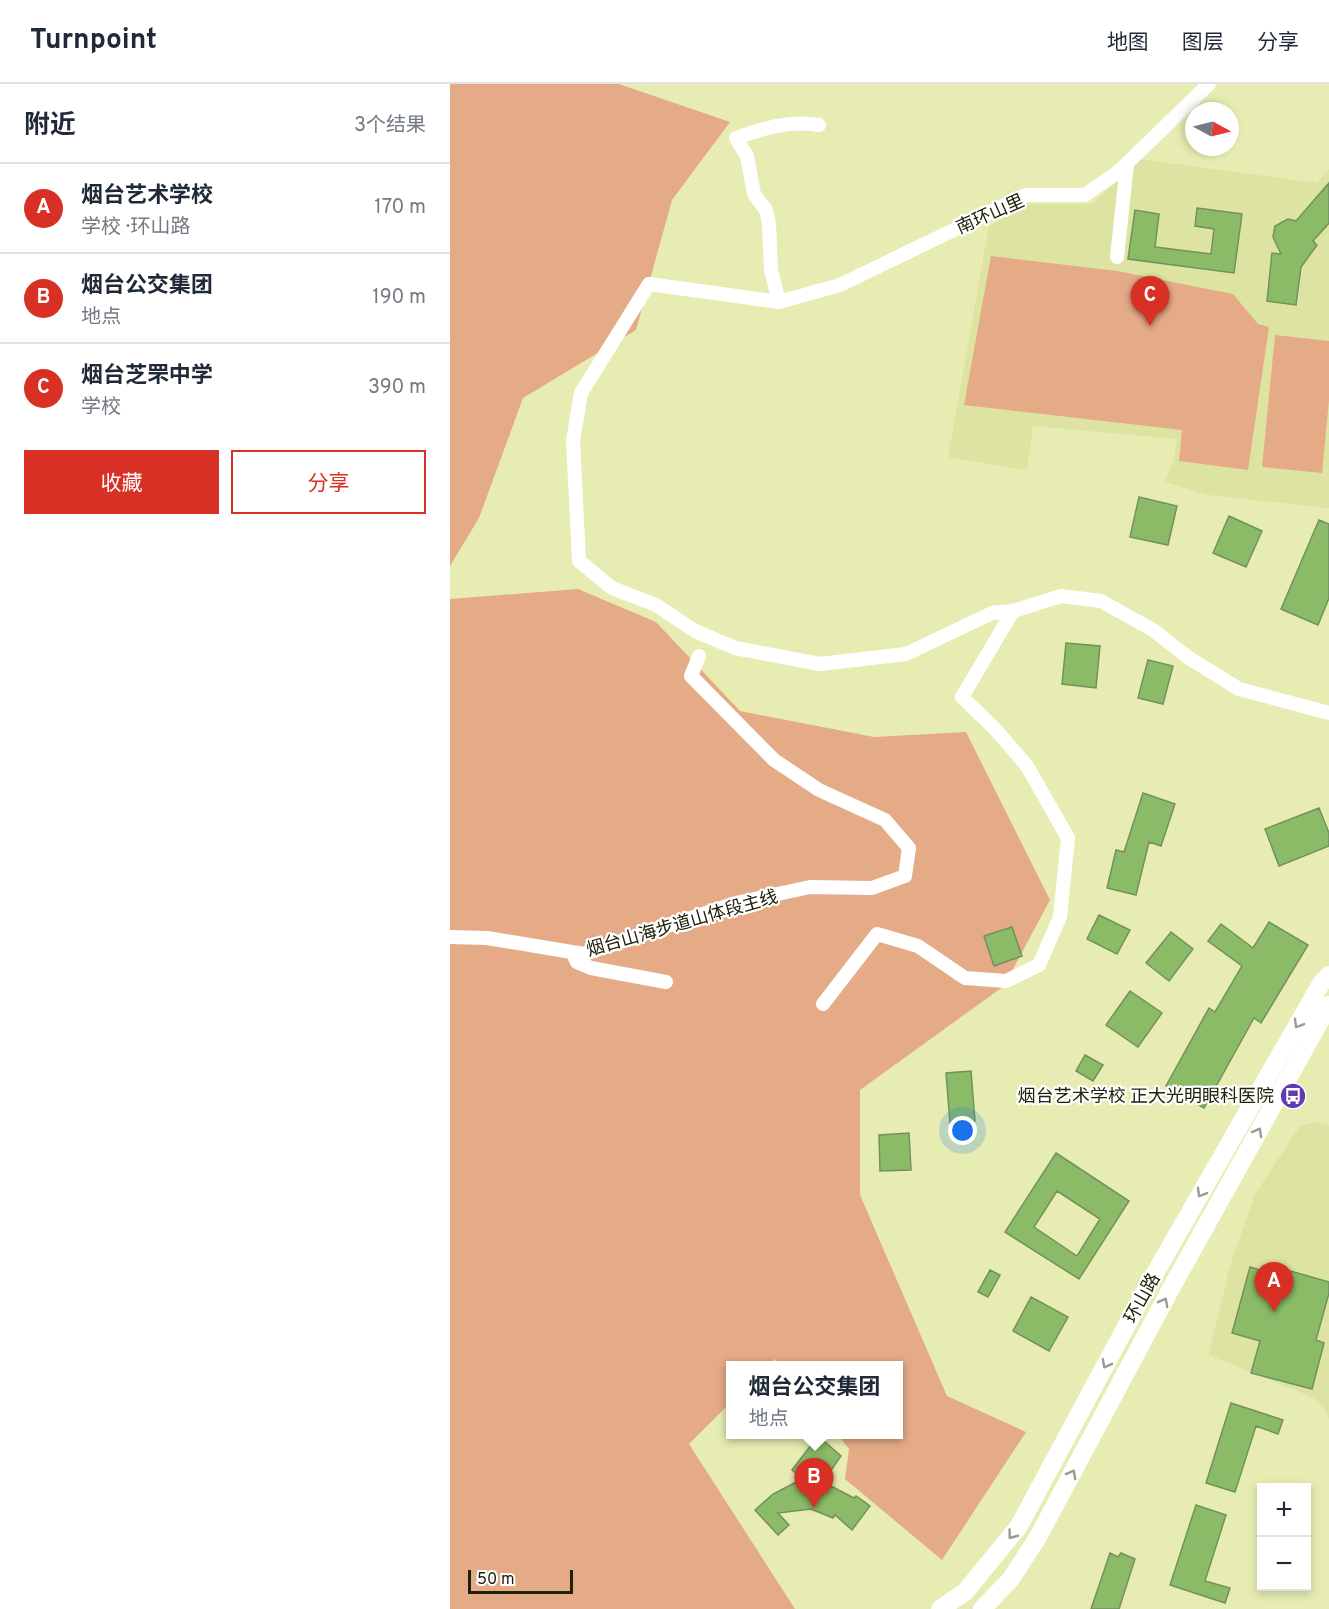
<!DOCTYPE html>
<html lang="zh">
<head>
<meta charset="utf-8">
<style>
  body { margin:0; font-family:Overpass,"Noto Sans SC",sans-serif; background:#f2f2f3; color:#1f2937 }
  .controls { position:absolute; right:18px; bottom:18px; display:grid; overflow:hidden; border-radius:0px; box-shadow:0 3px 9px #0003 }
  .controls button { width:54px; height:54px; display:grid; place-items:center; padding:0; border:0; border-bottom:2px solid #e0e1e3; background:#fff; color:#1f2937; font:30px sans-serif }
  .compass { position:absolute; left:735px; top:18px; width:54px; height:54px; border-radius:50%; background:#fff; box-shadow:0 3px 9px #0003; rotate:97deg }
  .scale { position:absolute; left:18px; bottom:15px; width:105px; box-sizing:border-box; padding-left:6px; border:3px solid #20220b; border-top:0; font-size:16px; line-height:21px; white-space:nowrap; color:#20220b; -webkit-text-stroke:4px #fff; paint-order:stroke }
  .you { position:absolute; left:513px; top:1047px; width:21px; height:21px; margin:-15px; border:4px solid #fff; border-radius:50%; background:#1a73e8; box-shadow:0 0 0 9px #1a73e833 }
  .badge { display:grid; place-items:center; width:39px; height:39px; border-radius:50%; background:#d93025; color:#fff; font-size:20px; font-weight:700 }
  .pin { position:absolute; translate:-50% -50px; filter:drop-shadow(0 2px 3px #0008) }
  .pin::after { content:''; position:absolute; top:32px; width:21px; height:18px; background:inherit; clip-path:polygon(0 0,100% 0,50% 100%) }
  .popup { position:absolute; left:276px; top:1277px; width:177px; height:78px; box-sizing:border-box; display:grid; place-content:center; border-radius:0px; background:#fff; filter:drop-shadow(0 2px 4px #0005); font-size:20px; white-space:nowrap; color:#747a83 }
  .popup b { font-size:22px; color:#1f2937 }
  .popup::after { content:''; position:absolute; left:50%; top:100%; margin-left:-12px; border:12px solid transparent; border-top-color:#fff }
  .list { margin:0; padding:0; list-style:none }
  h2 { display:flex; justify-content:space-between; align-items:center; height:78px; margin:0; padding:0 24px; font-size:26px }
  h2 small { font-size:20px; font-weight:400; color:#747a83 }
  .list li { display:grid; grid-template-columns:39px 1fr auto; gap:18px; align-items:center; box-sizing:border-box; height:90px; padding:0 24px; border-top:2px solid #e0e1e3 }
  .list b { display:block; font-size:22px; white-space:nowrap }
  .list p { margin:0; font-size:20px; white-space:nowrap; color:#747a83 }
  .list em { font-size:20px; font-style:normal; color:#747a83 }
  .actions { display:flex; gap:12px; padding:18px 24px }
  .actions a { flex:1; padding:14px 0; border:2px solid #d93025; border-radius:0px; text-align:center; font-size:21px; color:#d93025 }
  .actions .main { background:#d93025; color:#fff }
  .map { position:relative; flex:none; width:879px; height:1525px; overflow:hidden }
  header { display:flex; align-items:center; gap:36px; box-sizing:border-box; height:84px; padding:0 30px; background:#fff; border-bottom:2px solid #e0e1e3 }
  header strong { font-size:28px }
  nav { display:flex; gap:33px; margin-inline-start:auto; font-size:21px }
  main { display:flex }
  aside { flex:1; background:#fff }
  .map>svg:first-child { display:block }
  .built { fill:#dde3a0 }
  .green { fill:#e5ab87 }
  .building { fill:#8cbb67; stroke:#73905f; stroke-width:1.5; fill-rule:evenodd }
  .lines { fill:none; stroke-linecap:round; stroke-linejoin:round }
  .minor { stroke:#fff; stroke-width:14 }
  .major { stroke:#fff; stroke-width:18 }
  .oneway { stroke:#9b9c91 }
  .labels { text-anchor:middle; stroke-width:4.5; stroke-linejoin:round; paint-order:stroke }
  .street-label { font-size:18px; fill:#20220b; stroke:#fff }
  .poi-label { font-size:18px; fill:#20220b; stroke:#fff; text-anchor:end }
</style>
</head>
<body>
<header>
<strong>Turnpoint</strong>
<nav><a>地图</a><a>图层</a><a>分享</a></nav>
</header>
<main>
<aside>
<h2>附近<small>3个结果</small></h2>
<ul class="list">
<li><span class="badge">A</span><div><b>烟台艺术学校</b><p>学校 · 环山路</p></div><em>170 m</em></li>
<li><span class="badge">B</span><div><b>烟台公交集团</b><p>地点</p></div><em>190 m</em></li>
<li><span class="badge">C</span><div><b>烟台芝罘中学</b><p>学校</p></div><em>390 m</em></li>
</ul>
<div class="actions"><a class="main">收藏</a><a>分享</a></div>
</aside>
<div class="map">
<svg width="879" height="1525" viewBox="0 0 879 1525">
  <rect width="100%" height="100%" fill="#e7edb2"/>
  <path class="built" d="M689 75 867 99 879 85V424L758 411 715 398 723 378 727 355 583 342 577 386 498 373 539 142 577 120H642Z
    M865 1038 879 1042V1336L874 1324 864 1314 759 1271 779 1185 805 1110 850 1042Z"/>
  <path class="green" d="M0 0H169L280 38 222 116 186 246 73 314 29 434 0 482Z
    M541 172 667 187 783 210 808 240 819 243 798 386 729 377 732 346 514 321Z
    M825 251 879 257V316L872 389 812 383Z
    M128 505 206 538 290 627 424 653 516 648 600 816 554 902 410 1006V1111L497 1312 576 1348 492 1476 395 1395 399 1365 388 1351 448 1350V1282L330 1281 325 1275 318 1281 280 1282V1319L239 1360 345 1525H0V515Z"/>
  <path class="building" d="M879 99V139L863 157 867 161 851 183 846 221 817 217 822 169 831 170 823 153 825 142 838 135 846 137Z
    M747 124 792 130 784 189 678 175 685 126 709 130 705 163 761 170 764 145 745 142Z
    M689 413 727 422 718 461 680 453Z
    M779 432 812 447 796 483 763 469Z
    M869 436 879 440V514L868 541 831 525Z
    M616 559 650 562 646 604 612 600Z
    M698 576 723 582 713 620 688 614Z
    M693 709 725 720 711 762 699 758 686 811 657 804 666 766 674 768Z
    M869 724 879 749V762L829 782 815 745Z
    M649 831 680 846 667 870 637 855Z
    M819 838 858 861 811 939 804 934 754 1024 716 1002 759 924 765 928 792 882 758 857 771 840 803 864Z
    M562 843 572 872 544 882 534 852Z
    M721 848 743 865 719 897 696 879Z
    M680 907 712 929 688 963 656 941Z
    M635 971 653 981 643 997 626 987Z
    M521 987 525 1037 500 1039 496 989Z
    M459 1049 461 1086 430 1087 429 1051Z
    M606 1069 679 1117 629 1195 555 1148ZM607 1107 650 1135 627 1172 584 1143Z
    M800 1183 828 1191 830 1184 879 1198V1209L866 1256 874 1259 862 1305 801 1289 810 1257 782 1249Z
    M540 1186 550 1191 538 1213 528 1208Z
    M581 1213 618 1233 599 1267 563 1247Z
    M781 1319 833 1336 828 1350 806 1342 785 1408 756 1399Z
    M368 1352 391 1372 373 1398 404 1414 406 1412 420 1422 402 1446 385 1431 383 1434 361 1425 328 1429 339 1441 328 1451 305 1426 323 1410 352 1395 342 1386Z
    M746 1421 776 1431 755 1497 780 1504 775 1519 720 1501Z
    M660 1469 668 1473 671 1469 685 1475 669 1525H641Z"/>
  <g class="lines">
    <path class="minor" d="M759 0 668 88 635 111H576L390 201 329 218 199 200 131 309 123 357 129 477 162 504 206 521 245 547 285 564 370 580 456 570 542 529 563 527 611 512 651 517 703 546 739 574 789 605 879 629
      M667 173 677 80
      M329 218 321 186 319 140 316 126 304 110 297 72 286 54C315 44 339 36 369 41
      M0 853 37 854 134 870 286 819 360 803 422 804 455 792 459 764 435 736 369 706 324 676 241 592 249 572
      M122 868 127 878 141 884 216 898
      M373 920 427 850 468 862 515 894 556 897 589 881 610 833 618 754 577 682 546 646 512 613 563 527"/>
    <path class="major" d="M490 1525 515 1508 569 1442 700 1198 872 898 879 891
      M532 1525 561 1495 588 1453 719 1208 879 921"/>
  </g>
  <defs><path id="oneway-chevron" d="M-2-3.5L2.5 0L-2 3.5" fill="none" stroke-width="1.6" stroke-linecap="round" stroke-linejoin="round" transform="scale(1.5)"/></defs>
  <g class="oneway">
    <use href="#oneway-chevron" transform="translate(848 940) rotate(120)"/>
    <use href="#oneway-chevron" transform="translate(808 1048) rotate(-61)"/>
    <use href="#oneway-chevron" transform="translate(751 1109) rotate(120)"/>
    <use href="#oneway-chevron" transform="translate(714 1218) rotate(-62)"/>
    <use href="#oneway-chevron" transform="translate(656 1280) rotate(118)"/>
    <use href="#oneway-chevron" transform="translate(622 1390) rotate(-62)"/>
    <use href="#oneway-chevron" transform="translate(562 1451) rotate(127)"/>
  </g>
  <defs>
    <g id="bus-disc" transform="scale(1.35)"><circle r="9.5" fill="#613bb3" stroke="#fff"/><path d="M-5-6H5V4H4V6H2V4H-2V6H-4V4H-5ZM-3.5-4V0h7V-4ZM-3.5 1.2v1.5H-2V1.2ZM2 1.2v1.5H3.5V1.2Z" fill="#fff"/></g>
  </defs>
  <g fill-rule="evenodd">
    <use href="#bus-disc" x="843" y="1012"/>
  </g>
  <g class="labels">
    <g class="street-label">
      <text transform="translate(540 130) rotate(-24)" y="6">南环山里</text>
      <text transform="translate(232 839) rotate(-16)" y="6">烟台山海步道山体段主线</text>
      <text transform="translate(692 1214) rotate(-61)" y="6">环山路</text>
    </g>
    <g class="poi-label">
      <text x="824" y="1018">烟台艺术学校 正大光明眼科医院</text>
    </g>
  </g>
</svg>
<div class="controls">
<button>+</button>
<button>−</button>
</div>
<svg class="compass" viewBox="-18 -18 36 36"><path d="M0-13l5 13h-10z" fill="#e53935"/><path d="M0 13l5-13h-10z" fill="#747a83"/></svg>
<div class="scale">50 m</div>
<div class="you"></div>
<div class="pin badge" style="left:824px;top:1228px">A</div>
<div class="pin badge" style="left:364px;top:1424px">B</div>
<div class="popup"><b>烟台公交集团</b>地点</div>
<div class="pin badge" style="left:700px;top:242px">C</div>
</div>
</main>
</body>
</html>
